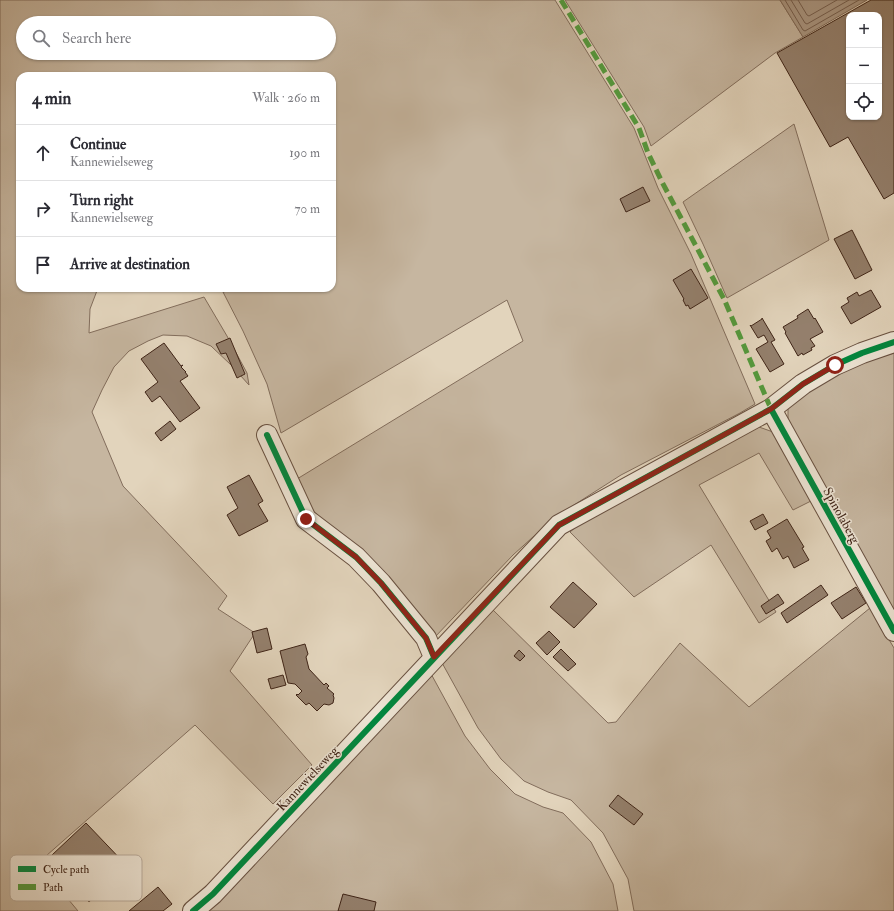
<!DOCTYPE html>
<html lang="en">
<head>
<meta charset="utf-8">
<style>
  body { margin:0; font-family:"IM FELL Double Pica",serif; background:#f2f2f3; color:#2b2b33 }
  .controls { position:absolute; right:12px; top:12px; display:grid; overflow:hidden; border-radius:8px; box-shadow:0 1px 3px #0004 }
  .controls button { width:36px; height:36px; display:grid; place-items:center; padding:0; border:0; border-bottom:1px solid #e1e1e2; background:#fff; color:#2b2b33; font:20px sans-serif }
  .stop { position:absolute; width:12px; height:12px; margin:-9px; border:3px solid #8f2418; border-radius:50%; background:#fff }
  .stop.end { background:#8f2418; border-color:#fff; box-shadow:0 1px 4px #0008 }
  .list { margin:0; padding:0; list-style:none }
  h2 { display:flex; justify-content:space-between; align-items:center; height:52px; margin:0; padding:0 16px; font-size:17px }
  h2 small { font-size:13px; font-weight:400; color:#7c7c81 }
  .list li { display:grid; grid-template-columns:26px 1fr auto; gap:12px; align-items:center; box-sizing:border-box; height:56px; padding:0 16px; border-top:1px solid #e1e1e2 }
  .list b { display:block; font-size:15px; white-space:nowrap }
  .list p { margin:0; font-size:13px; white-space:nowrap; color:#7c7c81 }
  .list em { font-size:13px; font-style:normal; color:#7c7c81 }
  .icon { flex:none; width:22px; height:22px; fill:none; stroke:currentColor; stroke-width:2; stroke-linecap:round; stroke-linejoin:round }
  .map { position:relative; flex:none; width:894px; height:911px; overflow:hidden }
  .search { position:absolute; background:#fff; box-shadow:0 1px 3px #0004; left:16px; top:16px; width:320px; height:44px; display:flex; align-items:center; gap:10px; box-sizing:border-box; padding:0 14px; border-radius:22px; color:#7c7c81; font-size:15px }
  .panel { position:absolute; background:#fff; box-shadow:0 1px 3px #0004; left:16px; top:72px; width:320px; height:220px; border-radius:12px }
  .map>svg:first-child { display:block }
  .green { fill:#c6b6a0; stroke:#826d5c; fill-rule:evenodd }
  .water { fill:#ab9884; stroke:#806a58 }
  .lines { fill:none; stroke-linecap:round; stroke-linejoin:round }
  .shore { stroke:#755e4e; stroke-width:1 }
  .building { fill:#94806d; stroke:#3f2417; fill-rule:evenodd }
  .street-casing { stroke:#685040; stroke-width:22 }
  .street { stroke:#ece3d3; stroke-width:20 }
  .quiet { stroke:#539b3d; stroke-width:5; stroke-dasharray:10 5; stroke-linecap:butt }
  .cycleway-casing { stroke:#ece3d3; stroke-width:8 }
  .cycleway { stroke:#00873e; stroke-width:6 }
  .route { stroke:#8f2418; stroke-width:5 }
  .labels { text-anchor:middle; stroke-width:3; stroke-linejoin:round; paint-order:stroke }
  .street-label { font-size:13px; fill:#3f2417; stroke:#ece3d3 }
  .key { fill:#ece3d3; stroke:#b8aa9b; stroke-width:1 }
  .key-label { font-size:11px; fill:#3f2417 }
</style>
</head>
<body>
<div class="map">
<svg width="894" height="911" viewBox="0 0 894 911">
  <rect width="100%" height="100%" fill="#e2d4bc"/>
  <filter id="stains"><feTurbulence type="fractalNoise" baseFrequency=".005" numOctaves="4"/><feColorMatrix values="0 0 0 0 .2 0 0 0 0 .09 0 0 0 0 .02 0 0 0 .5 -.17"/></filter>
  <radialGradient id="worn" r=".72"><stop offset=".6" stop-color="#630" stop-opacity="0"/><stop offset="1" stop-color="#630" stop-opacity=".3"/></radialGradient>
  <path class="green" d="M0 0H555L634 128 658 188 691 254 755 404 740 413 621 475 574 505 544 527 513 555 434 638 362 551 314 512 301 489 297 479 523 341 507 300 281 433 267 384 243 331 223 292 242 288H332V76H20V288H98L90 309 89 333 204 297 227 336 247 373 249 385 231 365 211 346 187 336 163 335 148 341 129 351 114 367 102 390 92 412 123 486 227 596 218 609 255 633 230 671 312 765 273 804 195 725 38 863 78 911H0ZM23 23H329V53H23Z
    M565 0H780L803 37 775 53 651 146 644 127Z
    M794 124 829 240 727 298 703 244 683 202Z
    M894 353V608L892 610 788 427V404L840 369Z
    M759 427 773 432 811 501 793 510 759 453 699 485 776 612 759 623 711 545 634 597 570 532 595 511Z
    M870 608 894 648V911H634L628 879 603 833 571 800 548 792 524 781 501 759 478 728 441 661 492 609 608 723 616 722 680 643 749 707Z
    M430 672 465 736 490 769 515 794 543 807 563 813 591 842 613 884 618 911H199Z"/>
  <path class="water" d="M780 0H867L803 37Z"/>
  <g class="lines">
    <path class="shore" d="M785 0 803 30 805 31 859 0
      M791 0 805 23 807 24 849 0
      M798 0 807 15 809 16 837 0"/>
  </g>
  <path class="building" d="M871 0H894V193L884 199 848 137 830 147 777 53ZM849 15H879V117H849Z
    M643 187 650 201 626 212 620 199Z
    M852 230 872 270 855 279 834 239Z
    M691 269 708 298 690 309 688 305 686 306 683 300 684 299 673 280Z
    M871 290 881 307 851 324 841 307 849 302 847 298 857 292 859 296Z
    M808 309 814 319 815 318 823 332 810 339 815 346 811 348 812 350 803 355 802 353 798 356 785 333 786 332 783 327 798 318 797 316Z
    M762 318 775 340 771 342 784 364 770 372 756 349 768 342 764 335 758 338 750 325 751 326 762 319Z
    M230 338 245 374 237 378 226 353 221 354 216 344Z
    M164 343 181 366 183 365 181 367 186 372H185L188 376 180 381 200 408 180 422 160 396 152 402 145 392 158 382 141 359Z
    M170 421 176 429 161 441 155 433Z
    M249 475 263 501 258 504 268 521 239 536 227 515 238 508 227 487Z
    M763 514 768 523 755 530 750 521Z
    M787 519 804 547 802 548 809 560 794 568 788 556 783 559 777 548 772 552 766 541 771 538 767 531Z
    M573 582 597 604 574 628 550 607Z
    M821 585 828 595 787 623 781 613Z
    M856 587 866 603 842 619 831 603Z
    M778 594 784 603 766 614 761 606Z
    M267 628 272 649 257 653 252 632Z
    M549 631 560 642 547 655 536 643Z
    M305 644 308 654 306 657 309 669 324 685 326 683 329 686 327 688 334 694 333 695 334 698 333 703 329 705 324 704 317 711 309 703 306 705 296 695 297 694 298 695 302 691 295 684 288 683 280 651Z
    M561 649 576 664 568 671 553 657Z
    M519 650 525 656 520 661 514 656Z
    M283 675 286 685 271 689 268 679Z
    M618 795 643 814 634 825 609 806Z
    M86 823 127 866 89 902 70 883 74 879 52 855Z
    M158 887 172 904 163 911H129Z
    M343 894 376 902 374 911H338Z"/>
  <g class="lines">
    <g class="street-casing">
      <path id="street" d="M771 409 894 631
        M267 435 306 519 356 557 381 583 426 638 434 657
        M193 911 213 894 559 525 771 409 803 384 835 365 862 353 894 342"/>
    </g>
    <use href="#street" class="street"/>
    <path class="quiet" d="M561 0 639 128 648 153 662 182 724 299 771 409"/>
    <g class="cycleway-casing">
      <path id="cycleway" d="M771 409 894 631
        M267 435 306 519 356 557 381 583 426 638 434 657
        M193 911 213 894 559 525 771 409 803 384 835 365 862 353 894 342"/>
    </g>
    <use href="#cycleway" class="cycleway"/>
  </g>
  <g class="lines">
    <path class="route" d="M306 519 356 557 381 583 426 638 434 657 559 525 771 409 803 384 835 365"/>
  </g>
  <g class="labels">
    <g class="street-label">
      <text transform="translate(842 515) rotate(61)" y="5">Spinolaberg</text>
      <text transform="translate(307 778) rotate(-47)" y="5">Kannewielseweg</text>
    </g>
  </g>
  <rect x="10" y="855" width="132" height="46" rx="6" class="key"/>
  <rect x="18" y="866" width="18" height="6" fill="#00873e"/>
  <rect x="18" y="884" width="18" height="6" fill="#539b3d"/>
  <g class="key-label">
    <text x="43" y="873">Cycle path</text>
    <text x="43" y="891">Path</text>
  </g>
  <rect width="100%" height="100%" filter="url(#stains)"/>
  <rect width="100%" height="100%" fill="url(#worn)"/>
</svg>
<div class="controls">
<button>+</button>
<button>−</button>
<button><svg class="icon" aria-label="locate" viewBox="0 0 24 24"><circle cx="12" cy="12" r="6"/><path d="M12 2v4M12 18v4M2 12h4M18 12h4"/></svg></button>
</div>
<div class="stop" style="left:835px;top:365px"></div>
<div class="stop end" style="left:306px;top:519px"></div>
<div class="search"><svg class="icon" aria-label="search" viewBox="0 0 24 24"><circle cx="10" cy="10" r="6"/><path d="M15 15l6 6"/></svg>Search here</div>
<section class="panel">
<h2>4 min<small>Walk · 260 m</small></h2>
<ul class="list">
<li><svg class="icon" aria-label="ahead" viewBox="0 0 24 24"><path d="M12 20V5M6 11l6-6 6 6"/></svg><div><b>Continue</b><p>Kannewielseweg</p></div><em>190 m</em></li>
<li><svg class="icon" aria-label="right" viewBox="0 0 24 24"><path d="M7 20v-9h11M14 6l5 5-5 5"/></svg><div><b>Turn right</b><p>Kannewielseweg</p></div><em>70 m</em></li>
<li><svg class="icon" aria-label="arrive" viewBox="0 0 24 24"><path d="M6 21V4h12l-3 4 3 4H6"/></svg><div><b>Arrive at destination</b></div></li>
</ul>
</section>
</div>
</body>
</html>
